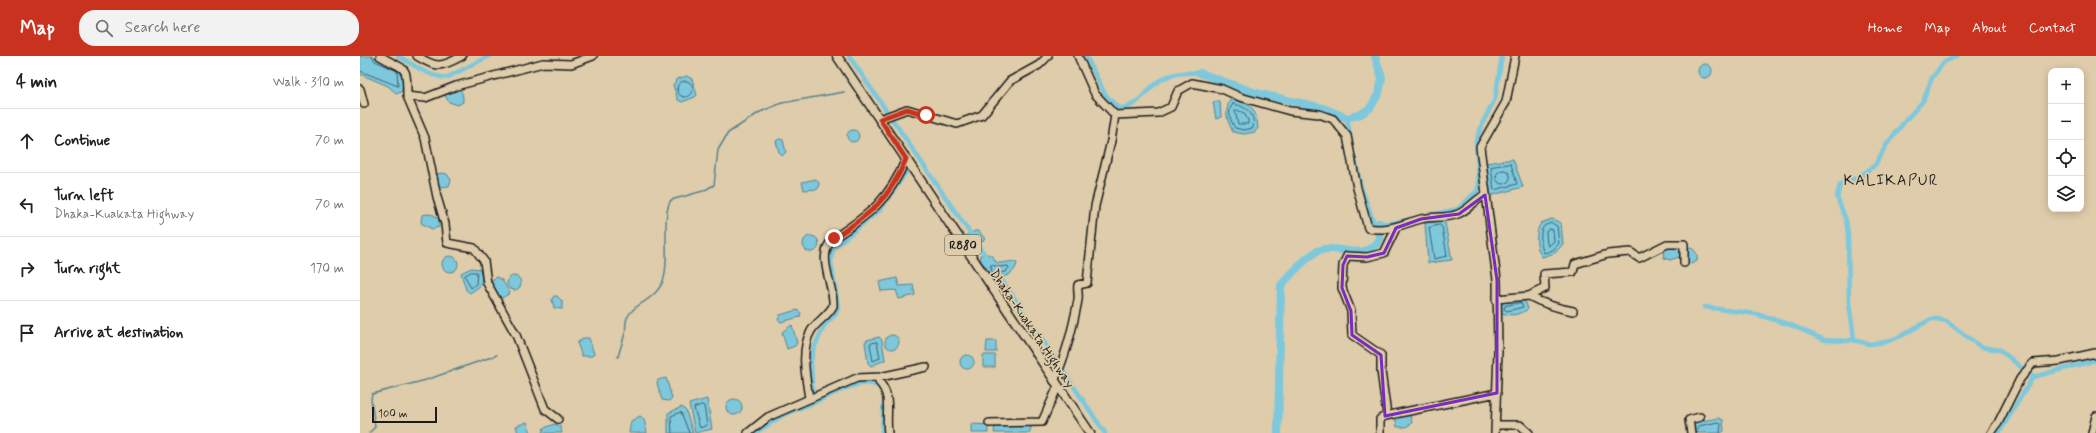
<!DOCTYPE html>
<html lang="en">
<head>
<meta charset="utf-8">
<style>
  body { margin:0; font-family:Mynerve,sans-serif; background:#f2f2f2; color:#202124 }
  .controls { position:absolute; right:12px; top:12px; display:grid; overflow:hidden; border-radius:8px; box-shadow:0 2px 10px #0003 }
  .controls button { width:36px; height:36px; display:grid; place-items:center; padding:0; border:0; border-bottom:1px solid #e0e0e0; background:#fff; color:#202124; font:20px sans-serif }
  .scale { position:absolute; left:12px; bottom:10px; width:65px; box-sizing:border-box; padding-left:4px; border:2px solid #1c1c1c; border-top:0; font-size:11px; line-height:14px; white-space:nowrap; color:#1c1c1c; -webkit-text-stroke:3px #deccaa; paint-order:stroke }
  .stop { position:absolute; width:12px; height:12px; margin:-9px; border:3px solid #c8321e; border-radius:50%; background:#fff }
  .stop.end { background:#c8321e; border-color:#fff; box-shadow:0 1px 4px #0008 }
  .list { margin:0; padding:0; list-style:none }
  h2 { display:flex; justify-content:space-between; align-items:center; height:52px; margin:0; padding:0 16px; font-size:17px }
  h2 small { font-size:13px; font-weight:400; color:#757577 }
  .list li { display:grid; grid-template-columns:26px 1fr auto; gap:12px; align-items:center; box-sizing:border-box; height:64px; padding:0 16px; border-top:1px solid #e0e0e0 }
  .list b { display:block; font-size:15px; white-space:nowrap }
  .list p { margin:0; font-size:13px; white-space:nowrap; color:#757577 }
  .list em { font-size:13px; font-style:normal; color:#757577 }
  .icon { flex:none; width:22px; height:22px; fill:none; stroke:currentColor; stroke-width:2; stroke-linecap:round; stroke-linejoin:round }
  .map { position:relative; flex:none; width:1736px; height:377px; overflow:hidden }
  header { display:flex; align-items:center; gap:24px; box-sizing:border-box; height:56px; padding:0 20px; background:#c8321e; color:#fff }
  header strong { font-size:19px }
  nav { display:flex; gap:22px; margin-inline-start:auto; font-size:14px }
  .search { width:280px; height:36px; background:#f2f2f2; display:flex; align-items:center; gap:10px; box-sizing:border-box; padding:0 14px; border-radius:16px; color:#757577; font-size:15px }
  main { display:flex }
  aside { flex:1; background:#fff }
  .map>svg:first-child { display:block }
  .water { fill:#7dc8dd; stroke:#568390 }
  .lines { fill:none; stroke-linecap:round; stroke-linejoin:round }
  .shore { stroke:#436169; stroke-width:1 }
  .stream { stroke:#568390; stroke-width:1.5 }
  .canal { stroke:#7dc8dd; stroke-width:4.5 }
  .river { stroke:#7dc8dd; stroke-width:8 }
  .minor-casing { stroke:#1c1c1c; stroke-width:10 }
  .major-casing { stroke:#1c1c1c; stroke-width:11 }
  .minor { stroke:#deccaa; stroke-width:7 }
  .major { stroke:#deccaa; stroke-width:8 }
  .route { stroke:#c8321e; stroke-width:5 }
  .marked { fill:none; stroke:#7b2cbf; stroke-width:3; stroke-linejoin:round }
  .labels { text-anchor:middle; stroke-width:3.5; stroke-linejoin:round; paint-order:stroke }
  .shield { fill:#deccaa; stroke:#565147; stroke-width:1 }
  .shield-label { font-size:12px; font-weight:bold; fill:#1c1c1c }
  .street-label { font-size:13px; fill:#1c1c1c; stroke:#deccaa }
  .quarter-label { font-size:15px; letter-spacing:1px; fill:#1c1c1c; stroke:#deccaa }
</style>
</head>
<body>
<header>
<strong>Map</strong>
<div class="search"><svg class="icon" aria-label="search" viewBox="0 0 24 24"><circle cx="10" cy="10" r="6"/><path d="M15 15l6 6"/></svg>Search here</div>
<nav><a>Home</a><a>Map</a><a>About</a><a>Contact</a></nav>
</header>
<main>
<aside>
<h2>4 min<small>Walk · 310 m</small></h2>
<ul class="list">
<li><svg class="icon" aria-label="ahead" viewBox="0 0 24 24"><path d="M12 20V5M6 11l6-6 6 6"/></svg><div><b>Continue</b></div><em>70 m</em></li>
<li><svg class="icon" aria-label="left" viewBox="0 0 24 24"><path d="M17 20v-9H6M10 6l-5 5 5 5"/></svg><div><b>Turn left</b><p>Dhaka-Kuakata Highway</p></div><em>70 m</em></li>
<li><svg class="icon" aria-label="right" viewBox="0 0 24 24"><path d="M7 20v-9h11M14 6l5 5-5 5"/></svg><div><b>Turn right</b></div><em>170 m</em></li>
<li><svg class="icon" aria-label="arrive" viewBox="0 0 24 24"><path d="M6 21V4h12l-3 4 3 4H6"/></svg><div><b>Arrive at destination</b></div></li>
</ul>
</aside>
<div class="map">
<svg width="1736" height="377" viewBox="0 0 1736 377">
  <rect width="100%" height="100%" fill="#deccaa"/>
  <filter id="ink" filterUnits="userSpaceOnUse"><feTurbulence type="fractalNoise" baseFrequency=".025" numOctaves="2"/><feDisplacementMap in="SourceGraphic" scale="8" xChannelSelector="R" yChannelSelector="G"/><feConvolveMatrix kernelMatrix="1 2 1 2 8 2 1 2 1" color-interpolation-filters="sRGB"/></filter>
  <g filter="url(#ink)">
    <path class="water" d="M0 0H12L41 12 43 19 42 35 37 38 28 30 0 18Z
      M1338 15a7 7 0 1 1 14 0a7 7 0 1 1-14 0Z
      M327 20 332 23 337 39 335 41 322 46 318 44 313 29 317 23Z
      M97 32C103 34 103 41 103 46L98 49 89 46 84 38Z
      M870 44C890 46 896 51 898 72L895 76 884 78 873 76C867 64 864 57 870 44Z
      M857 45H860L861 61 856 63 853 46Z
      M487 80a6 6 0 1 1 12 0a6 6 0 1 1-12 0Z
      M419 83 423 84 426 96 422 100 419 96 416 85Z
      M1153 103 1163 131 1129 140 1126 107Z
      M82 117 87 118 91 124 89 130 80 131 76 123 77 118Z
      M456 123 459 127 458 133 444 134 442 126Z
      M68 158 74 159 79 164V171L72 173 61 167 62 159Z
      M1192 163 1201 167 1203 188 1195 197 1182 201C1175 192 1175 175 1181 167Z
      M1083 165 1085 167 1092 204 1068 207 1065 167Z
      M615 175H619L625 183C619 189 614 190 606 188L603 183 605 180Z
      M443 188a8 8 0 1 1 16 0a8 8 0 1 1-16 0Z
      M1314 189 1319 190 1322 200 1310 204 1304 202 1303 197 1305 192Z
      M1331 192C1336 194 1338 200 1337 205L1331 208 1327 206 1325 193Z
      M625 198C632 198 633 201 636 206 643 209 650 203 657 207 655 218 645 221 635 223L621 205 620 199Z
      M82 208a8 8 0 1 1 16 0a8 8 0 1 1-16 0Z
      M111 212 120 213 122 222 120 230 110 237 106 234 101 217Z
      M147 227a7 7 0 1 1 14 0a7 7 0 1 1-14 0Z
      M137 221 142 224 150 237 142 242 137 238 130 225Z
      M537 222 539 230 553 229 555 239 539 243 536 234 521 235 519 226Z
      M194 240H197L202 245V253L194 252 192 243Z
      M1162 243 1166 247 1168 253C1160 259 1149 261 1141 256L1140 251 1143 246Z
      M437 254 441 257 440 261 421 266 418 264 420 259Z
      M432 269 437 287 435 290 427 293 422 276Z
      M525 286a7 7 0 1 1 14 0a7 7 0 1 1-14 0Z
      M519 281 522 284 525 304 511 310 508 307 505 286 507 284Z
      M224 282H229L234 298 232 300H222L217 287Z
      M627 285H636V296H626Z
      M623 299H635V311H623Z
      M600 306a7 7 0 1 1 14 0a7 7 0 1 1-14 0Z
      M306 322 312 342 309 345 302 344 297 327 298 324Z
      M366 351a8 8 0 1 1 16 0a8 8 0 1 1-16 0Z
      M347 343 352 373 335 377 329 348Z
      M322 351 326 355 333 377H308V357Z
      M1046 358 1050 359 1052 367 1046 371H1037L1035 360Z
      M280 360 284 363 287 377H269L271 365Z
      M1359 362 1363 364 1364 375 1361 377H1334L1332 370 1336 366Z
      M167 366 171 377H158L156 370Z
      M195 368 200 370 202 377H182L184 372Z
      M611 368 628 369V377H611Z
      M635 370H672L669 377H634Z"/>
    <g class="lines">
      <path class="shore" d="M0 15 38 30 37 15 15 5 12 0
        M317 33a8 8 0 1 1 16 0a8 8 0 1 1-16 0Z
        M873 48C886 50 896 58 893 72L884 74 875 72C871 65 866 56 873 48Z
        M877 54 884 57 888 64V68H878L875 55Z
        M1151 108 1157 128 1134 134 1131 111Z
        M1136 121a7 7 0 1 1 14 0a7 7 0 1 1-14 0Z
        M1192 167 1197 170 1199 187 1193 194 1184 197C1180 190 1179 176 1184 170Z
        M1080 169 1082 171 1087 200 1074 203 1069 172Z
        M1190 173 1193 174 1194 185 1189 190 1187 188 1186 176Z
        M631 209 639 211 648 210 649 212 645 216 636 218 632 215Z
        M111 216H117L116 228 111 232 105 220Z
        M1161 247 1163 251 1147 255 1144 253 1145 250Z
        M517 286 520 302 513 305 510 288Z
        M342 349 344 350 347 369 340 372 334 352Z
        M312 377 311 360 321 356 329 377
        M1337 377 1338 370 1358 366 1361 368 1360 377"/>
      <path class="stream" d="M258 301C260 293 263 285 265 277 266 273 265 267 267 262 273 247 297 245 304 222 310 201 301 159 311 144L343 135 354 129 358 94 368 77 400 56 422 47 484 36
        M9 377 15 371 11 343 12 338 66 324 137 299"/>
      <path class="canal" d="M38 0C53 8 71 23 88 21L129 0
        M489 0 627 202
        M726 0 745 38 758 52C776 53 783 38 795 28 808 17 824 16 840 17
        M987 62 991 84
        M995 103 1001 131 1014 167H1033L1098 153 1117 135 1119 129 1116 85 1123 66 1135 43 1142 0
        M638 218 745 377
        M1344 251 1396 258 1431 269 1465 284 1489 285 1494 282 1489 247 1488 177 1486 164 1477 141 1480 129 1483 126 1498 122 1515 109 1527 88 1545 65 1563 45 1572 22 1584 6 1597 0
        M1493 284 1509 288 1526 286 1541 280 1571 263H1577L1586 265 1621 291 1640 294 1673 321
        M453 347C470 340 505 318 521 332
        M395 377 423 359 453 347 451 305 453 294 464 270 476 258 478 250 471 206 473 192 521 153 548 113
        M522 377 524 344
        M1639 377 1673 321 1736 304"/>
      <path class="river" d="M840 17 896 37 963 52 987 62 1001 58 1010 52 1019 37 1022 22 1015 0
        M918 377 921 229C930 220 948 198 960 194 982 188 1003 208 1020 183L1019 167"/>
      <g class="minor-casing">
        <path id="minor" d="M20 0C46 16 47 6 47 40L65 42 96 30 183 7 211 8 233 0
          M57 0C76 12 81 12 102 0
          M718 0 735 38 755 59 798 57 811 51 818 35 832 27 862 33 880 41 930 55 959 58 973 63 987 80 997 132 1008 172C1028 176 1042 168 1061 163 1073 160 1086 163 1098 158 1108 154 1115 144 1125 139
          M0 33 4 48
          M47 40 65 82 77 141 85 168 87 187 114 192 124 205 127 227 156 279 185 353 198 363
          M520 63 547 53 597 68 622 59 650 25 679 9 688 0
          M1169 240C1183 248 1197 252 1213 255
          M1136 243 1169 240 1185 232 1184 218 1213 216 1215 208 1248 198 1270 196 1279 202 1307 188H1324V207
          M520 321 519 326C533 341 525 358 528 377
          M694 325C706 300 713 271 718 244 719 239 717 234 718 229L727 227 735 150 751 85 755 59
          M449 342C446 323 440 293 451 275 456 266 467 261 473 250 475 229 454 199 474 182 510 158 529 144 546 103
          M1025 360 1137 337
          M629 367 682 366 698 330
          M1136 369H1160L1169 377
          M388 377 408 361 497 322 520 321 566 311
          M1020 377V363L1027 359 1021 315V299L992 279 991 255 982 232 983 209 987 200 1007 201 1024 197 1036 172
          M1135 377 1138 295 1137 224 1120 91 1146 46 1155 0
          M1331 377 1329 364 1340 361
          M1631 377 1638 367 1660 323 1673 307 1699 305 1735 297 1736 299
          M1732 377 1736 360"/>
      </g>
      <g class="major-casing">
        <path id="major" d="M477 0 730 377"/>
      </g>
      <use href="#minor" class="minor"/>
      <use href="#major" class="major"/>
    </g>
  </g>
  <g class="lines" filter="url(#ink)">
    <path class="route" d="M474 182C510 158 529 144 546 103L520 63 547 53 566 59"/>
  </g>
  <path class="marked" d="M1125 139 1137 224V337L1025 360 1021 299 992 279 991 255 982 232 983 209 987 200 1007 201 1024 197 1036 172 1061 163 1099 158Z"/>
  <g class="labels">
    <rect class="shield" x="585" y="179" width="36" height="20" rx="3"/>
    <g class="shield-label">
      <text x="603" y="193">R880</text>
    </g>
    <g class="street-label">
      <text transform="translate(673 272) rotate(56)" y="5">Dhaka-Kuakata Highway</text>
    </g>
    <g class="quarter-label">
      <text x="1531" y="129">KALIKAPUR</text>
    </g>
  </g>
</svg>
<div class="controls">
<button>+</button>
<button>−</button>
<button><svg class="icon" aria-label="locate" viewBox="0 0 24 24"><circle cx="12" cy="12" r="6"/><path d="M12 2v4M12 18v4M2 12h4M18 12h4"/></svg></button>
<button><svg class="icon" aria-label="layers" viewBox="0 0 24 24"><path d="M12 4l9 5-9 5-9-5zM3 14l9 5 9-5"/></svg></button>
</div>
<div class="scale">100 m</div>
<div class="stop" style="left:566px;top:59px"></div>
<div class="stop end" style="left:474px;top:182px"></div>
</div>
</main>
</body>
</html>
